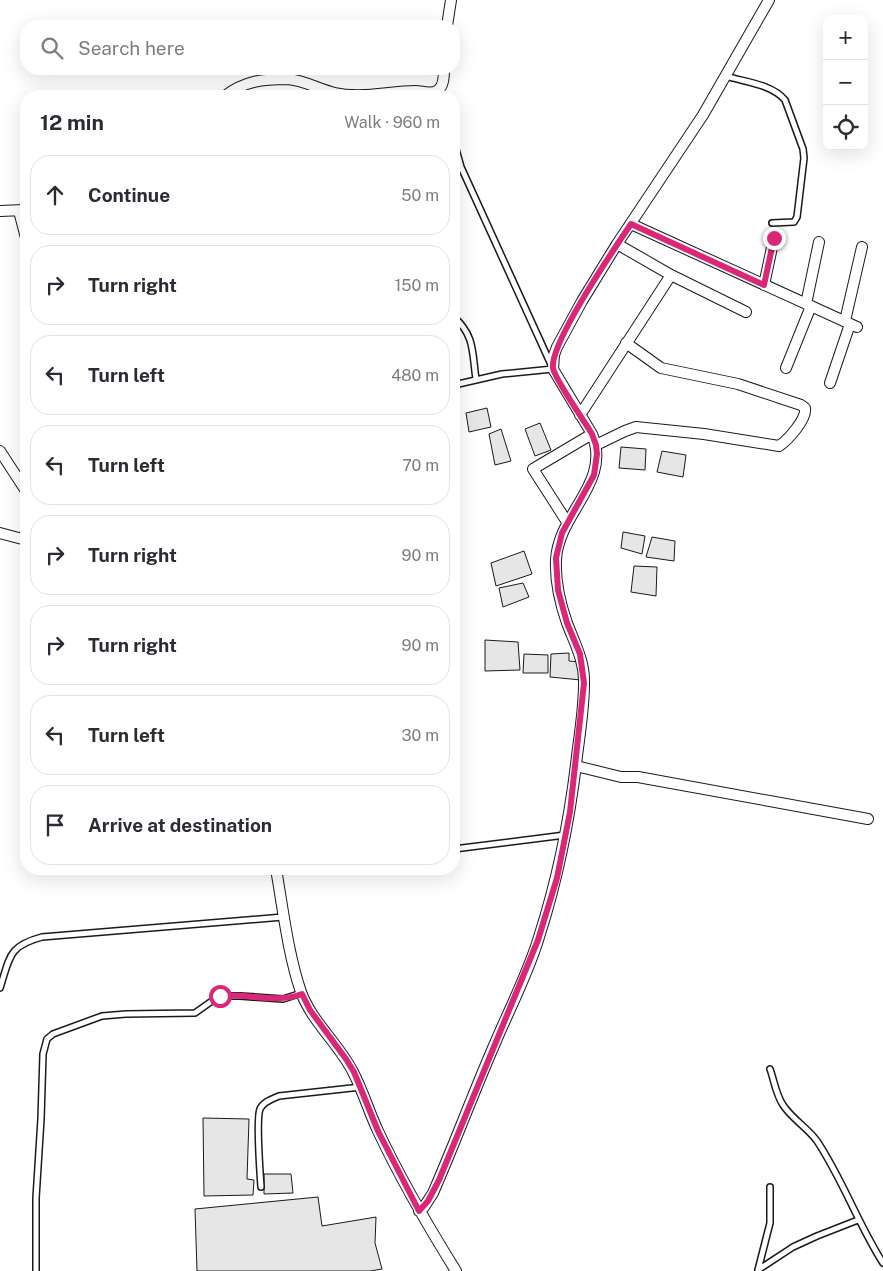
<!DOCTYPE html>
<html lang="en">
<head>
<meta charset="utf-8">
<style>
  body { margin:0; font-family:"Public Sans",sans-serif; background:#f7f7f7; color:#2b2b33 }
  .controls { position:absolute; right:15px; top:15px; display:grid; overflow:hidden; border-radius:10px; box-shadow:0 5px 20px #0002 }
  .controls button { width:45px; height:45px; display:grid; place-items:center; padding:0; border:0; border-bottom:1px solid #e1e1e2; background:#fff; color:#2b2b33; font:25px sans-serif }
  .stop { position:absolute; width:15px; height:15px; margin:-11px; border:4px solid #db2777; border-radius:50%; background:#fff }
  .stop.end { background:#db2777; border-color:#fff; box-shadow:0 1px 5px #0008 }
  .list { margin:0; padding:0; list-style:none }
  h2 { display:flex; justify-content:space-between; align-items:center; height:65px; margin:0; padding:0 20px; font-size:21px }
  h2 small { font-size:16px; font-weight:400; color:#7c7c81 }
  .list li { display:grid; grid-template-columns:32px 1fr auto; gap:15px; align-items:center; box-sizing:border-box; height:80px; margin:0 10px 10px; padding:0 10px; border:1px solid #e1e1e2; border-radius:20px }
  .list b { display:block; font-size:19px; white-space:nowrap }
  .list em { font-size:16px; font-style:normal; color:#7c7c81 }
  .icon { flex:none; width:28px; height:28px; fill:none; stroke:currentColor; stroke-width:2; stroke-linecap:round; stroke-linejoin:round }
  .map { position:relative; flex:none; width:883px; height:1271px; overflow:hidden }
  .search { position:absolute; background:#fff; box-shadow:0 5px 20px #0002; left:20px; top:20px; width:440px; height:55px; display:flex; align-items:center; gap:12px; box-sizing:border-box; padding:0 18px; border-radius:20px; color:#7c7c81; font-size:19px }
  .panel { position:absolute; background:#fff; box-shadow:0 5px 20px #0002; left:20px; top:90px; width:440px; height:785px; border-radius:20px }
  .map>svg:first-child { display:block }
  .building { fill:#e6e6e6; stroke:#1a1a1a }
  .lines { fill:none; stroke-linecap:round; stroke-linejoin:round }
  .service-casing { stroke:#1a1a1a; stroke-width:8 }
  .minor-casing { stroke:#1a1a1a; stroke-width:12 }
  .service { stroke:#fff; stroke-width:5 }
  .minor { stroke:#fff; stroke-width:10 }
  .route { stroke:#db2777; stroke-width:6 }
</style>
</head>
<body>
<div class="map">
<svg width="883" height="1271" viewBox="0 0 883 1271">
  <rect width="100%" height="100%" fill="#fff"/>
  <path class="building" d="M487 408 491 427 469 432 466 413Z
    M540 423 551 450 535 456 525 429Z
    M501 429 511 461 495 465 489 434Z
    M621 447 646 449 645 470 619 468Z
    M662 451 686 455 683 477 657 472Z
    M623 532 645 536 642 554 621 548Z
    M652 537 675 541 674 561 646 557Z
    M524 551 532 574 496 586 491 563Z
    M634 566 657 567 656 596 631 592Z
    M523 583 529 597 503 607 499 588Z
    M485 640 518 642 520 670 485 671Z
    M569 653V661L580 662 581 680 550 677 551 654Z
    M524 654 548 655V673H523Z
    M203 1118 249 1119 247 1179 254 1180 253 1195 204 1196Z
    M264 1174H291L293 1193 264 1194Z
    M318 1197 322 1226 376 1217 375 1243 382 1269 370 1271H197L195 1209Z"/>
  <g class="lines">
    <g class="service-casing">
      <path id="service" d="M726 76C744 82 772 84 785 100L803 149 804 158 797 217 794 222 772 223
        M454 142 461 167 553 369 502 374 454 385
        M454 317C475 336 472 352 476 379
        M454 849 565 835
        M277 871 297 869
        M0 988C10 957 8 946 42 937L283 917
        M770 1069C774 1080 776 1095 783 1105 792 1119 808 1128 817 1141 843 1180 858 1224 883 1263
        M261 1187C260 1172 256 1119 260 1109 263 1102 272 1099 279 1096L361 1087
        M758 1270 793 1247 817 1236 858 1220
        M758 1270 770 1223V1187
        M36 1271V1198L41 1119 43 1054 47 1039 53 1034 102 1016 126 1014 195 1013 219 996H240L283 999 302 993"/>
    </g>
    <g class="minor-casing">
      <path id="minor" d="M447 26 451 0
        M225 96C244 81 263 79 287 79 304 80 318 89 335 93 361 99 389 91 416 91 422 91 432 95 438 90 444 86 444 75 444 69
        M0 211 24 210
        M19 211 26 238
        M631 224 857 327
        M617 244 671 275 746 312
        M764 285 774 238
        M806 304 819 242
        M845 321 862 247
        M786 368 811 306
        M830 383 850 324
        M580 415 671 275
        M596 445 625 431 636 427 704 434 779 446C788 440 807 419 805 408L801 405 738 384 661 368 626 343
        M0 451 26 491
        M567 522 533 469 592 434
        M0 533 26 540
        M576 766 621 777H638L868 819
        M276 869C283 909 288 954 301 992 312 1022 339 1044 353 1072 363 1091 369 1112 378 1131 401 1180 428 1226 456 1271
        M419 1211 424 1207 433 1193C455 1143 474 1091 496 1041 510 1008 529 971 539 937 558 878 570 818 577 756 580 732 584 708 584 684 585 662 575 644 567 623 560 603 555 582 556 560 558 513 612 483 592 434L553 369 554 355 557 347 582 301 617 244 703 115 769 0"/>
    </g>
    <use href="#service" class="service"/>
    <use href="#minor" class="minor"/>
  </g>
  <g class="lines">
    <path class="route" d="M220 996C247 993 276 1004 302 994L310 1010 346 1059 354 1072 378 1131 419 1211 428 1201 439 1180 538 940 557 878 570 812 584 683 580 654 567 623 558 590 556 558 562 533 594 475 597 454 596 445 592 434C585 422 554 378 553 368 550 343 614 249 631 224L764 285 774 238"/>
  </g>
</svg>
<div class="controls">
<button>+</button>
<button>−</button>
<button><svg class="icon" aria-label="locate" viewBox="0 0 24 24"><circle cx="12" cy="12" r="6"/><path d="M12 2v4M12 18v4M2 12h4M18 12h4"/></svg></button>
</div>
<div class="stop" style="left:220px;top:996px"></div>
<div class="stop end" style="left:774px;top:238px"></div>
<div class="search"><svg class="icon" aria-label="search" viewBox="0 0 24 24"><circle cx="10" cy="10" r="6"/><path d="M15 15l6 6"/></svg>Search here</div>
<section class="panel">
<h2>12 min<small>Walk · 960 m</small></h2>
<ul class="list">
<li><svg class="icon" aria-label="ahead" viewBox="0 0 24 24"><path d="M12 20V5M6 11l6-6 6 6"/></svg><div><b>Continue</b></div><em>50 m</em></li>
<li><svg class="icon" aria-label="right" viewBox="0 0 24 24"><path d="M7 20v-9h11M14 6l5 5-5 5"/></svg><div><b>Turn right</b></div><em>150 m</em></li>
<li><svg class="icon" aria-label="left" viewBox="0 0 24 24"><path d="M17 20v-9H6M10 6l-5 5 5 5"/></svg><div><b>Turn left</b></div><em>480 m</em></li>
<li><svg class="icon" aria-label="left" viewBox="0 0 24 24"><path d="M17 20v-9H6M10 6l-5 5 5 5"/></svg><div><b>Turn left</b></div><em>70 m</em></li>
<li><svg class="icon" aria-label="right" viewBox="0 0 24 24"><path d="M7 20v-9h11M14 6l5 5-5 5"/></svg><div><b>Turn right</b></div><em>90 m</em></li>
<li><svg class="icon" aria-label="right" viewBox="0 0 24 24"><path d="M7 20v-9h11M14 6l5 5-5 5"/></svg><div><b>Turn right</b></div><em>90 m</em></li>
<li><svg class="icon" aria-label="left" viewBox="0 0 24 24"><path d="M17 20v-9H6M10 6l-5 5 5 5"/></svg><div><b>Turn left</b></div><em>30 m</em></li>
<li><svg class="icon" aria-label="arrive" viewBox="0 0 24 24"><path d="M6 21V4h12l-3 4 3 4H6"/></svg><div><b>Arrive at destination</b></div></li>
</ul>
</section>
</div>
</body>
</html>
